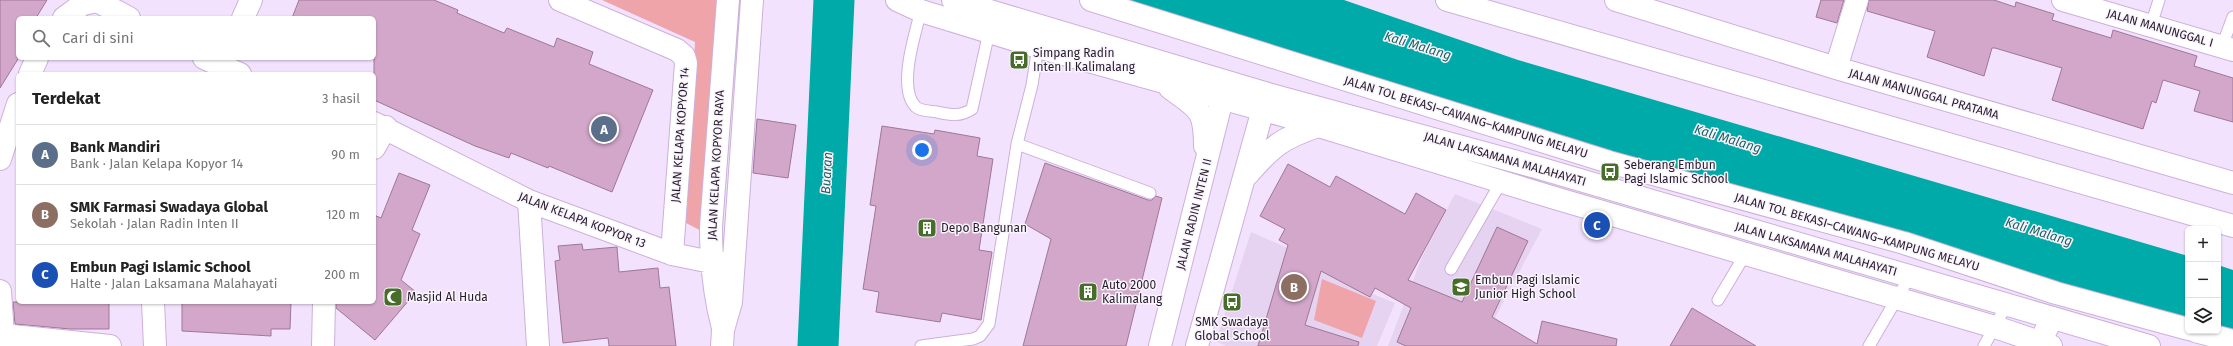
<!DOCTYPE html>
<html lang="id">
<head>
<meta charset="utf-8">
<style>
  body { margin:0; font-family:"Fira Sans",sans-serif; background:#f2f2f2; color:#222 }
  .controls { position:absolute; right:12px; bottom:12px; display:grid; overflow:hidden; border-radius:6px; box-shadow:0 1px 3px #0004 }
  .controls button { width:36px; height:36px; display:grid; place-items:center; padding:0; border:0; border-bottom:1px solid #e0e0e0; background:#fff; color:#222; font:20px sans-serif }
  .you { position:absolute; left:922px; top:150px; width:14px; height:14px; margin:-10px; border:3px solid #fff; border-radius:50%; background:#1a73e8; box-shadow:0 0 0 6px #1a73e833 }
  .badge { display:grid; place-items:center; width:26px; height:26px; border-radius:50%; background:#b45309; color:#fff; font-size:13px; font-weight:700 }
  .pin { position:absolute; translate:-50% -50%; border:2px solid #fff; box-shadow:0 1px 4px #0006 }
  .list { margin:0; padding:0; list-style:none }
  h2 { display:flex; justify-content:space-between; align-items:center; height:52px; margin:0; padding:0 16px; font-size:17px }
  h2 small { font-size:13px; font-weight:400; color:#767676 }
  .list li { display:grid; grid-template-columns:26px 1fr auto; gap:12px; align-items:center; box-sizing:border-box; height:60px; padding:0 16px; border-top:1px solid #e0e0e0 }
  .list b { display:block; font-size:15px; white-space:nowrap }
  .list p { margin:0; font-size:13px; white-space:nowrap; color:#767676 }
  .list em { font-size:13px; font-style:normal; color:#767676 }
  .icon { flex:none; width:22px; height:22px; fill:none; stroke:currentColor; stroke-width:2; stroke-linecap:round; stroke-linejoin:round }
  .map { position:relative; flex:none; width:2233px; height:346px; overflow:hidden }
  .search { position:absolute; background:#fff; box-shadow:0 1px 3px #0004; left:16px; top:16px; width:360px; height:44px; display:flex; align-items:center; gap:10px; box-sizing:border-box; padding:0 14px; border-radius:6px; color:#767676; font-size:15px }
  .panel { position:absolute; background:#fff; box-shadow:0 1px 3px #0004; left:16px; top:72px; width:360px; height:232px; border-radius:6px }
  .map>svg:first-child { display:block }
  .built { fill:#e6d2f1 }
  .green { fill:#efa4aa }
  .water { fill:#00aaa9 }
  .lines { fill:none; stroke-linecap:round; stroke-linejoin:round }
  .river { stroke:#00aaa9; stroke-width:41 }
  .building { fill:#d2a7c9; stroke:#9f7797 }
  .service-casing { stroke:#ccb0db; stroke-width:13 }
  .minor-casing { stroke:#ccb0db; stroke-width:24 }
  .primary-casing { stroke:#ccb0db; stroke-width:24 }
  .motorway-casing { stroke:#ccb0db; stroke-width:24 }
  .service { stroke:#fff; stroke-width:11 }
  .minor { stroke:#fff; stroke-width:22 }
  .primary { stroke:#fff; stroke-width:22 }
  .motorway { stroke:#fff; stroke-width:22 }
  .labels { text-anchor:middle; stroke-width:3; stroke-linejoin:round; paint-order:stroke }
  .street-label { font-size:12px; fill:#251b2b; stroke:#faf4fd }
  .poi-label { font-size:12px; fill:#251b2b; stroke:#faf4fd; text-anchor:start }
  .water-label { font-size:13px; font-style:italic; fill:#196362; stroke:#faf4fd }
</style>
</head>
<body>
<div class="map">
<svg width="2233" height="346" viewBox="0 0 2233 346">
  <rect width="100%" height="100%" fill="#f3e2fd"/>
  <path class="built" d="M1455 194 1542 229 1480 346H1388L1422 257Z
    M1251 232 1329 266 1337 280 1395 303 1377 346H1226L1216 341Z"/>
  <path class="green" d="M602 0H728L709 235 686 223 695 42Z
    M1322 279 1376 301 1362 338 1314 320Z"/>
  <path class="water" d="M1091 0H1344L1518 60 2188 256V329Z
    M2218 265 2233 270V341L2218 331Z"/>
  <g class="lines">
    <path class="river" d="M818 346 834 0"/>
  </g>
  <path class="building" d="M0 0H47L36 18H18V59L0 88Z
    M299 0H434L458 10 457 13 504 33 507 28 554 47 557 38 593 52 589 64 653 90 612 192 549 166 548 168 511 153 509 158 475 146 374 100V18H292Z
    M1821 0H1844L1837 23 1816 17Z
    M1869 0H1994L2015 7 2016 2 2054 14 2052 20 2111 38 2113 30 2197 56 2194 66 2233 78V122L2194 111 2200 91 2163 80 2156 103 2152 101 2143 129 2052 100 2062 68 1995 48H1992L1984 76 1927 57 1935 31 1867 11Z
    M757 119 796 125 788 178 753 173Z
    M882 126 934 134 935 130 980 138 977 156 993 159 979 250 992 252 981 320 942 313 940 322 876 312 879 292 863 289 876 206 870 205Z
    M1045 163 1148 200H1152L1156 196 1162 198 1126 346H1023L1051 239 1025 224Z
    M1288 164 1330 187 1336 176 1405 214 1416 193 1446 210 1408 280 1462 302 1497 227 1528 241 1492 317 1537 344 1542 321 1617 339 1616 346H1406L1397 342 1411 308 1375 288 1370 297 1321 271 1305 325 1359 342 1358 346H1258L1288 245 1279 240 1285 229 1260 216Z
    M399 173 430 185 412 230 420 234 401 280 416 292 375 340 336 308V302H374V215L381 218Z
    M582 244 583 250 617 247 619 272 658 268 660 288 669 287 676 346H609L608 338 563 343 555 261 560 260 558 246Z
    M13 302H109V329H70L15 324Z
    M182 302H291L290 329H271V336L182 331Z
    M1692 308 1756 346H1670Z"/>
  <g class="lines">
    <g class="service-casing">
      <path id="service" d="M921 11C915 34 897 89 916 107 920 111 931 111 937 112 951 115 960 117 972 109L989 32
        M2151 25 2159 0
        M2222 46 2233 17
        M1017 144 1150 193
        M1451 269 1501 182
        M1718 300 1746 253
        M921 346 973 339 980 336 989 324 1017 144 1032 85 1038 47
        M1869 346 1910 276
        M1984 346 2007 304"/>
    </g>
    <g class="minor-casing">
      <path id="minor" d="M560 0 677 50 684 56 686 63 672 254
        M1616 0 1836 68 2233 183
        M2063 0 2233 50
        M64 18 83 4 97 1 129 18
        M243 18 251 0
        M204 58 240 74
        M1836 68 1857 0
        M30 74 37 58
        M374 123 529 201 672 254 711 262 733 264
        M374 148 386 127
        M0 159 18 104
        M529 201 538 346
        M0 291 3 335 5 346
        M153 302 155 346
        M723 328C714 295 711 262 711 227L728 0
        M3 335 110 346
        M323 346 324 302
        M722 346 723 330 731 302 752 0
        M2038 346 2052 318"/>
    </g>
    <g class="primary-casing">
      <path id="primary" d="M897 0 921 11 1038 47 1289 117 1558 199 1995 327 2051 346
        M953 0 1268 94 1539 168 2149 346
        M1170 88C1198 109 1205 108 1205 146
        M1248 174C1273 145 1283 138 1318 126
        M1160 346 1226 83
        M1197 346 1267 95"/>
    </g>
    <g class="motorway-casing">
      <path id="motorway" d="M1091 0 1609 162 1904 243 2056 293 2188 329
        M1447 0 2233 226
        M2195 331 2233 341"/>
    </g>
    <use href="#service" class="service"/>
    <use href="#minor" class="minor"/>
    <use href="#primary" class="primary"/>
    <use href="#motorway" class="motorway"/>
  </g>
  <defs>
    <g id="bus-square" transform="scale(1)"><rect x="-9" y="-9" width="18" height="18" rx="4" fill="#476e29" stroke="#faf4fd"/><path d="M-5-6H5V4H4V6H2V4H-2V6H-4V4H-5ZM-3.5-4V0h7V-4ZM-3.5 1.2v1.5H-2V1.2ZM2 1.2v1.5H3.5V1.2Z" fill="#fff"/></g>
    <g id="building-square" transform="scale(1)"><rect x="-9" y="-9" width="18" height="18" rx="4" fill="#476e29" stroke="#faf4fd"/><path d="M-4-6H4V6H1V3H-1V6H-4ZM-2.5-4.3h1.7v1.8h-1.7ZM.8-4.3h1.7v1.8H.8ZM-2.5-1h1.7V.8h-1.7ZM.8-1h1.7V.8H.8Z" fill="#fff"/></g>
    <g id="school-square" transform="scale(1)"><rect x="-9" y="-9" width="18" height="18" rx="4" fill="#476e29" stroke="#faf4fd"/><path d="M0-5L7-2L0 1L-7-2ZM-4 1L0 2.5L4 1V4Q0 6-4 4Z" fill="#fff"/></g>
    <g id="mosque-square" transform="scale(1)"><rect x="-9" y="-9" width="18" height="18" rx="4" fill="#476e29" stroke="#faf4fd"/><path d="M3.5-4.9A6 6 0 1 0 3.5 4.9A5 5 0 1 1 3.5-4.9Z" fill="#fff"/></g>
  </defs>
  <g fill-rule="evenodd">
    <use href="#bus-square" x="1019" y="60"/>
    <use href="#bus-square" x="1610" y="172"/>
    <use href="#building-square" x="927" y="228"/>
    <use href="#school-square" x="1461" y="287"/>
    <use href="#building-square" x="1088" y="292"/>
    <use href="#mosque-square" x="393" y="297"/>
    <use href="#bus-square" x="1232" y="302"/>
  </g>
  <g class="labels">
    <g class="street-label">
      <text transform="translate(2160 28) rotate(16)" y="4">JALAN MANUNGGAL I</text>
      <text transform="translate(1924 94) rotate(16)" y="4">JALAN MANUNGGAL PRATAMA</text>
      <text transform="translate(1466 117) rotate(17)" y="4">JALAN TOL BEKASI–CAWANG–KAMPUNG MELAYU</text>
      <text transform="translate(680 135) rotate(-86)" y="4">JALAN KELAPA KOPYOR 14</text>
      <text transform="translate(1505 159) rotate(16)" y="4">JALAN LAKSAMANA MALAHAYATI</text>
      <text transform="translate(716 165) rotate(-87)" y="4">JALAN KELAPA KOPYOR RAYA</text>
      <text transform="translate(1194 214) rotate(-76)" y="4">JALAN RADIN INTEN II</text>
      <text transform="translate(582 220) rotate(21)" y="4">JALAN KELAPA KOPYOR 13</text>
      <text transform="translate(1857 232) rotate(16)" y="4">JALAN TOL BEKASI–CAWANG–KAMPUNG MELAYU</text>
      <text transform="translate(1816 249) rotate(16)" y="4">JALAN LAKSAMANA MALAHAYATI</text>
    </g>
    <g class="poi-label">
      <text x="1033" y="57">Simpang Radin<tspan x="1033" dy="14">Inten II Kalimalang</tspan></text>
      <text x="1624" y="169">Seberang Embun<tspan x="1624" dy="14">Pagi Islamic School</tspan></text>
      <text x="941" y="232">Depo Bangunan</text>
      <text x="1475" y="284">Embun Pagi Islamic<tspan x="1475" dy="14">Junior High School</tspan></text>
      <text x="1102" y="289">Auto 2000<tspan x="1102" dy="14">Kalimalang</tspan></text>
      <text x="407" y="301">Masjid Al Huda</text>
      <text x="1232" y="326" text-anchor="middle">SMK Swadaya<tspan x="1232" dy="14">Global School</tspan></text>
    </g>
    <g class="water-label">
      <text transform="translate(1418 45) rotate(17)" y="5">Kali Malang</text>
      <text transform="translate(1728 138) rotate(17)" y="5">Kali Malang</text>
      <text transform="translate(826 173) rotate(-87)" y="5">Buaran</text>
      <text transform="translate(2039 231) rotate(17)" y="5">Kali Malang</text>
    </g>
  </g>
</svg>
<div class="controls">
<button>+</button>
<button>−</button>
<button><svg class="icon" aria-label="layers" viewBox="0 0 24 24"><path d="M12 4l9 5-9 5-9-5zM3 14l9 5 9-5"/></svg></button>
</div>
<div class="you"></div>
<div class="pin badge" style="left:604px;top:129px;background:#5c6f8a">A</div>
<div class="pin badge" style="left:1294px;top:287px;background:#8d6e63">B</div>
<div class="pin badge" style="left:1597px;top:225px;background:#1a4fb4">C</div>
<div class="search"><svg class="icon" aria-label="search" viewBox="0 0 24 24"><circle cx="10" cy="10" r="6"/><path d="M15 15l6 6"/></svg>Cari di sini</div>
<section class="panel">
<h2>Terdekat<small>3 hasil</small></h2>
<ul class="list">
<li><span class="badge" style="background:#5c6f8a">A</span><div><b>Bank Mandiri</b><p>Bank · Jalan Kelapa Kopyor 14</p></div><em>90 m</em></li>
<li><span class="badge" style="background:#8d6e63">B</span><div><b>SMK Farmasi Swadaya Global</b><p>Sekolah · Jalan Radin Inten II</p></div><em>120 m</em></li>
<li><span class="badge" style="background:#1a4fb4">C</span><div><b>Embun Pagi Islamic School</b><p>Halte · Jalan Laksamana Malahayati</p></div><em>200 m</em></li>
</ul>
</section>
</div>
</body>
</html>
